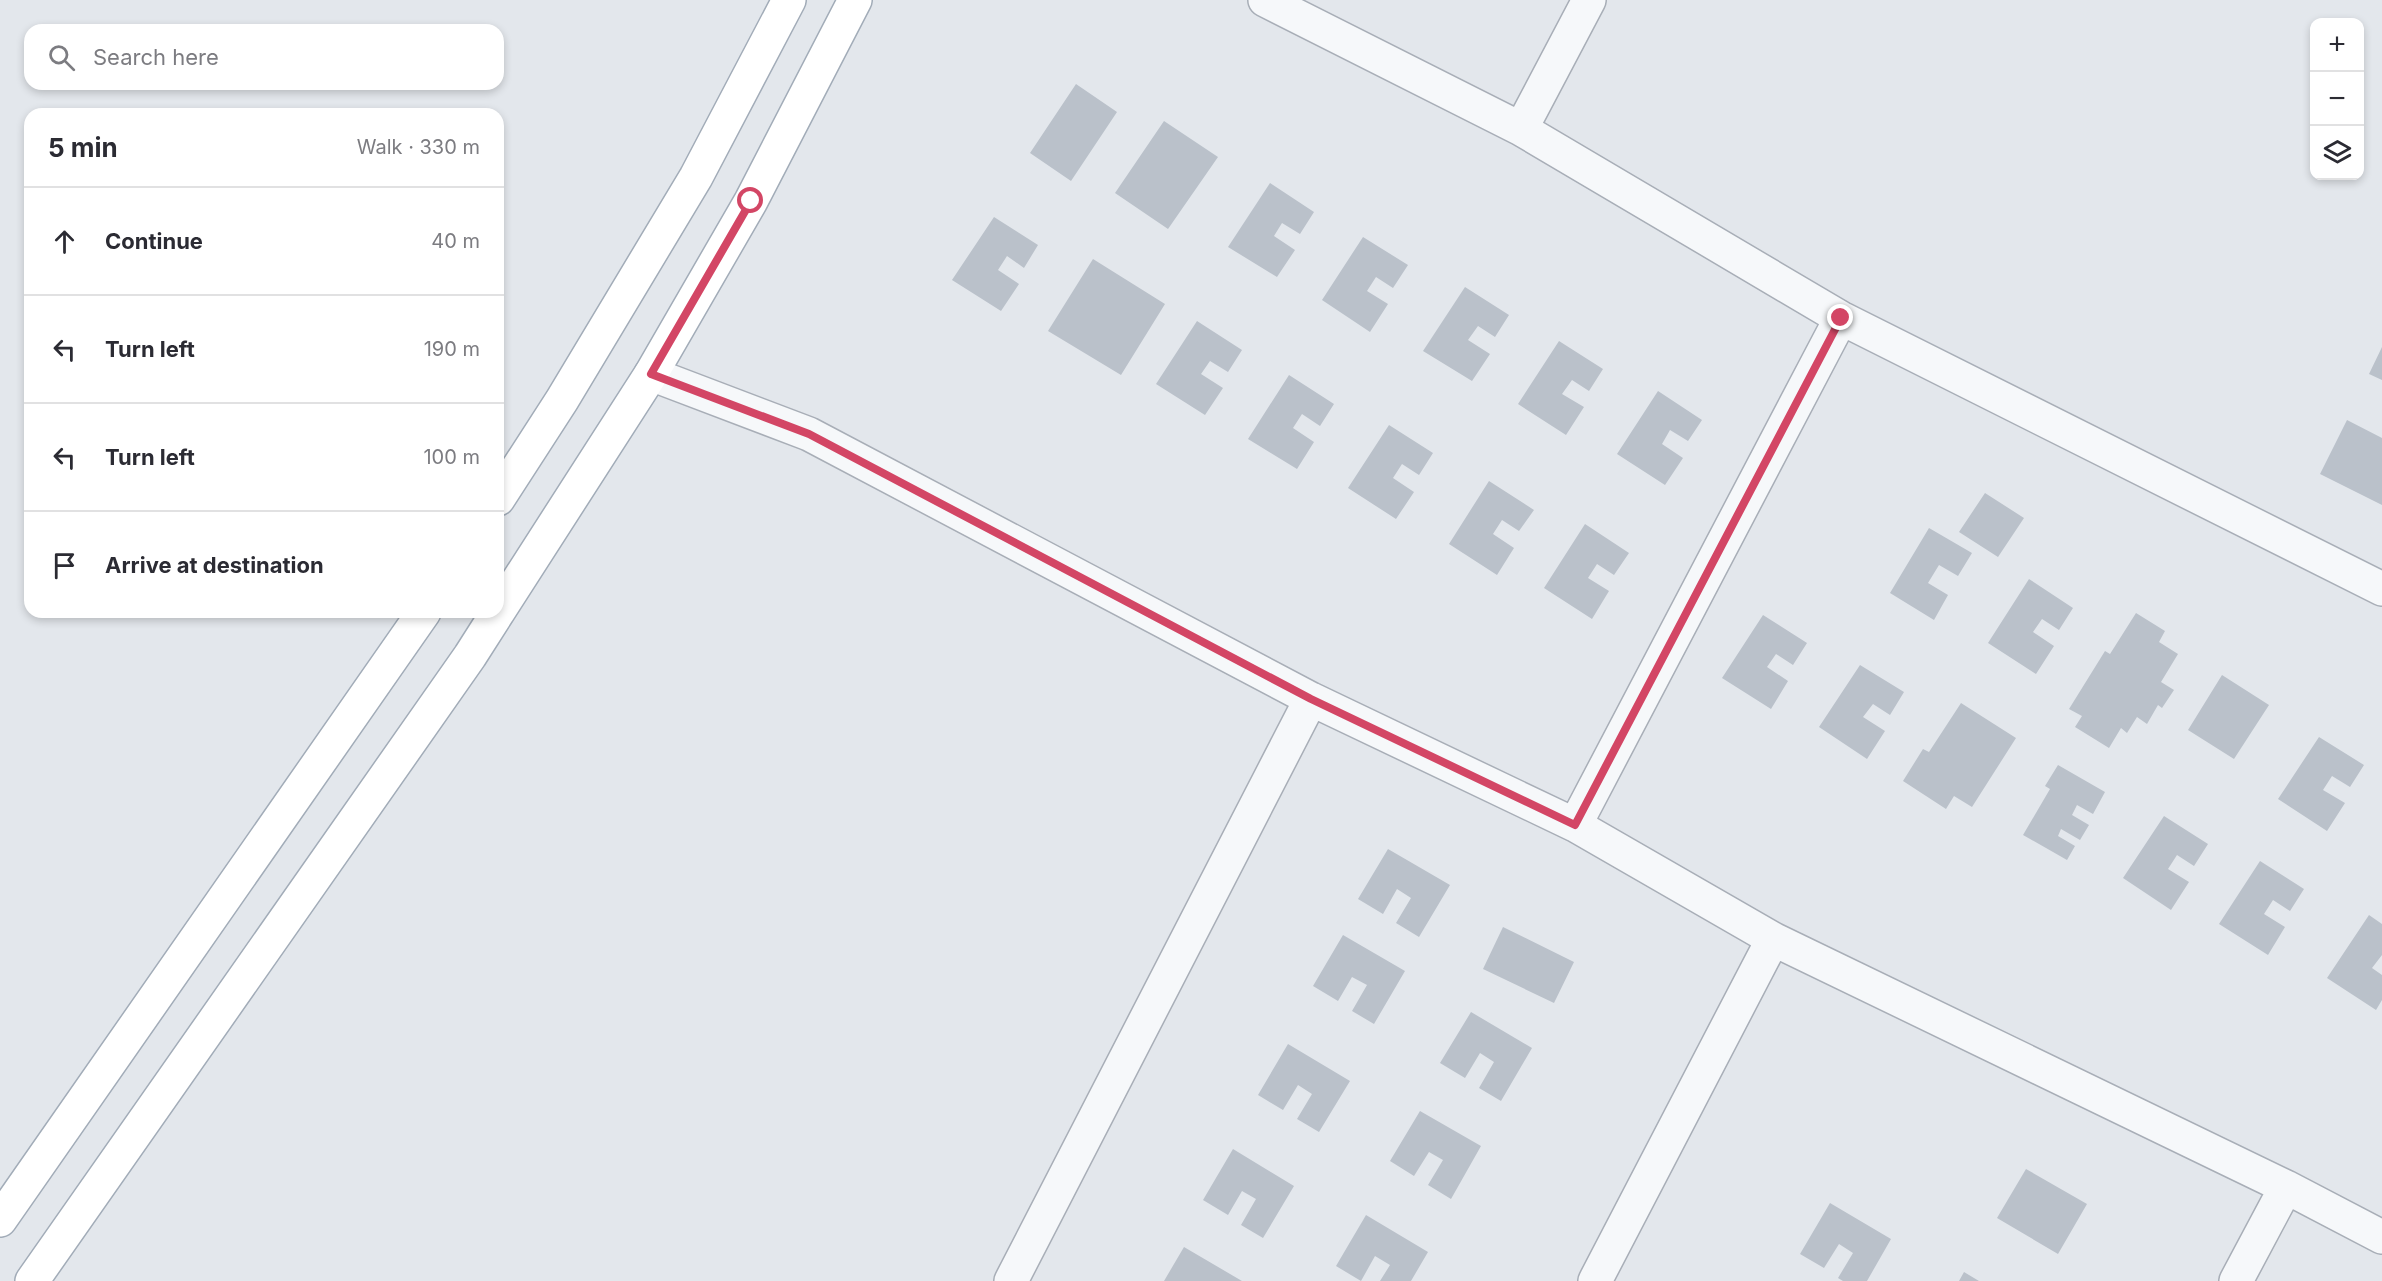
<!DOCTYPE html>
<html lang="en">
<head>
<meta charset="utf-8">
<style>
  body { margin:0; font-family:Inter,sans-serif; background:#f2f2f3; color:#2b2b33 }
  .controls { position:absolute; right:18px; top:18px; display:grid; overflow:hidden; border-radius:12px; box-shadow:0 3px 9px #0003 }
  .controls button { width:54px; height:54px; display:grid; place-items:center; padding:0; border:0; border-bottom:2px solid #e1e1e2; background:#fff; color:#2b2b33; font:30px sans-serif }
  .stop { position:absolute; width:18px; height:18px; margin:-14px; border:4px solid #d34665; border-radius:50%; background:#fff }
  .stop.end { background:#d34665; border-color:#fff; box-shadow:0 2px 6px #0008 }
  .list { margin:0; padding:0; list-style:none }
  h2 { display:flex; justify-content:space-between; align-items:center; height:78px; margin:0; padding:0 24px; font-size:26px }
  h2 small { font-size:20px; font-weight:400; color:#7c7c81 }
  .list li { display:grid; grid-template-columns:39px 1fr auto; gap:18px; align-items:center; box-sizing:border-box; height:108px; padding:0 24px; border-top:2px solid #e1e1e2 }
  .list b { display:block; font-size:22px; white-space:nowrap }
  .list em { font-size:20px; font-style:normal; color:#7c7c81 }
  .icon { flex:none; width:33px; height:33px; fill:none; stroke:currentColor; stroke-width:2; stroke-linecap:round; stroke-linejoin:round }
  .map { position:relative; flex:none; width:2382px; height:1281px; overflow:hidden }
  .search { position:absolute; background:#fff; box-shadow:0 3px 9px #0003; left:24px; top:24px; width:480px; height:66px; display:flex; align-items:center; gap:15px; box-sizing:border-box; padding:0 21px; border-radius:18px; color:#7c7c81; font-size:22px }
  .panel { position:absolute; background:#fff; box-shadow:0 3px 9px #0003; left:24px; top:108px; width:480px; height:510px; border-radius:18px }
  .map>svg:first-child { display:block }
  .building { fill:#bac1ca }
  .lines { fill:none; stroke-linecap:round; stroke-linejoin:round }
  .minor-casing { stroke:#a8aeb7; stroke-width:36 }
  .major-casing { stroke:#a2acb8; stroke-width:36 }
  .minor { stroke:#f6f8fa; stroke-width:33 }
  .major { stroke:#fff; stroke-width:33 }
  .route { stroke:#d34665; stroke-width:8 }
</style>
</head>
<body>
<div class="map">
<svg width="2382" height="1281" viewBox="0 0 2382 1281">
  <rect width="100%" height="100%" fill="#e3e7ec"/>
  <path class="building" d="M1076 84 1117 112 1071 181 1030 153Z
    M1164 121 1218 157 1168 229 1115 193Z
    M1270 183 1314 212 1300 234 1282 223 1274 236 1295 250 1277 277 1228 247Z
    M994 217 1038 245 1024 268 1007 256 998 270 1019 284 1001 311 952 280Z
    M1363 237 1408 265 1393 288 1376 277 1367 291 1388 304 1370 332 1322 300Z
    M1093 259 1165 304 1121 375 1048 331Z
    M1465 287 1509 315 1495 337 1478 326 1468 340 1490 354 1472 381 1423 351Z
    M1197 321 1242 350 1228 372 1210 361 1201 374 1223 388 1205 415 1156 384Z
    M1559 341 1603 369 1589 391 1572 380 1562 394 1584 407 1566 435 1518 404Z
    M2382 347V380L2369 374Z
    M1289 375 1334 404 1320 426 1302 414 1293 428 1314 442 1297 469 1248 439Z
    M1658 391 1702 420 1688 441 1670 430 1662 444 1683 458 1665 485 1617 454Z
    M2347 420 2382 438V505L2320 474Z
    M1389 425 1433 453 1419 475 1402 464 1393 478 1414 492 1396 519 1348 488Z
    M1489 481 1534 510 1519 531 1502 520 1493 534 1514 548 1497 575 1449 544Z
    M1985 493 2024 518 1998 557 1959 532Z
    M1585 524 1629 553 1614 575 1597 564 1588 578 1609 591 1592 619 1544 588Z
    M1929 528 1972 553 1958 576 1939 565 1928 583 1948 595 1934 620 1890 593Z
    M2029 579 2073 608 2059 630 2042 619 2033 632 2054 646 2036 674 1988 643Z
    M2136 613 2165 631 2159 642 2178 654 2161 682 2174 690 2162 708 2158 705 2147 724 2137 717 2127 733 2121 728 2109 748 2075 727 2082 716 2069 709 2105 651 2110 654Z
    M1763 615 1807 643 1793 665 1776 654 1767 667 1788 681 1771 709 1722 678Z
    M1860 665 1904 692 1890 715 1873 704 1863 717 1885 731 1867 759 1819 727Z
    M2222 675 2269 705 2234 759 2188 730Z
    M1961 703 2016 738 1972 807 1954 796 1946 809 1903 781 1923 749 1929 752Z
    M2319 737 2364 765 2350 787 2332 776 2323 790 2345 803 2327 831 2278 799Z
    M2058 765 2105 792 2093 814 2077 805 2072 815 2089 825 2080 840 2061 829 2058 836 2075 846 2067 860 2023 835 2050 789 2045 786Z
    M2164 816 2208 844 2194 866 2177 855 2168 869 2189 882 2171 910 2123 878Z
    M1388 849 1450 885 1419 937 1396 923 1411 898 1397 889 1383 914 1358 899Z
    M2260 861 2304 889 2290 911 2273 900 2264 914 2285 927 2268 955 2219 924Z
    M2369 915 2382 924V955L2372 968 2382 975V1000L2376 1010 2327 978Z
    M1503 927 1574 962 1554 1003 1483 969Z
    M1343 935 1405 971 1374 1024 1352 1011 1367 985 1352 977 1338 1001 1313 986Z
    M1471 1012 1532 1048 1501 1101 1479 1088 1494 1062 1480 1053 1465 1078 1440 1063Z
    M1288 1044 1350 1081 1319 1132 1297 1119 1312 1094 1298 1085 1283 1110 1258 1095Z
    M1420 1111 1481 1146 1451 1199 1428 1185 1443 1160 1429 1152 1414 1176 1390 1161Z
    M1233 1149 1294 1186 1263 1238 1241 1225 1256 1199 1242 1191 1228 1215 1203 1200Z
    M2026 1169 2087 1204 2058 1254 1997 1218Z
    M1830 1203 1891 1239 1867 1281H1843L1838 1278 1853 1253 1839 1244 1824 1268 1800 1254Z
    M1366 1215 1428 1252 1411 1281H1380L1390 1265 1375 1256 1361 1281 1336 1266Z
    M1184 1247 1242 1281H1164Z
    M1964 1272 1979 1281H1959Z"/>
  <g class="lines">
    <g class="minor-casing">
      <path id="minor" d="M1265 0 1521 129 1841 318 2382 589
        M1521 129 1589 0
        M651 374 809 434 1311 699 1575 825 1773 939 2286 1187 2382 1237
        M1575 825 1841 318
        M1011 1281 1311 699
        M1595 1281 1773 939
        M2236 1281 2286 1187"/>
    </g>
    <g class="major-casing">
      <path id="major" d="M498 499 562 400 696 177 789 0
        M498 612 651 374 751 201 855 0
        M0 1220 424 612
        M32 1281 470 656 498 612"/>
    </g>
    <use href="#minor" class="minor"/>
    <use href="#major" class="major"/>
  </g>
  <g class="lines">
    <path class="route" d="M751 201 651 374 809 434 1311 699 1575 825 1841 318"/>
  </g>
</svg>
<div class="controls">
<button>+</button>
<button>−</button>
<button><svg class="icon" aria-label="layers" viewBox="0 0 24 24"><path d="M12 4l9 5-9 5-9-5zM3 14l9 5 9-5"/></svg></button>
</div>
<div class="stop" style="left:751px;top:201px"></div>
<div class="stop end" style="left:1841px;top:318px"></div>
<div class="search"><svg class="icon" aria-label="search" viewBox="0 0 24 24"><circle cx="10" cy="10" r="6"/><path d="M15 15l6 6"/></svg>Search here</div>
<section class="panel">
<h2>5 min<small>Walk · 330 m</small></h2>
<ul class="list">
<li><svg class="icon" aria-label="ahead" viewBox="0 0 24 24"><path d="M12 20V5M6 11l6-6 6 6"/></svg><div><b>Continue</b></div><em>40 m</em></li>
<li><svg class="icon" aria-label="left" viewBox="0 0 24 24"><path d="M17 20v-9H6M10 6l-5 5 5 5"/></svg><div><b>Turn left</b></div><em>190 m</em></li>
<li><svg class="icon" aria-label="left" viewBox="0 0 24 24"><path d="M17 20v-9H6M10 6l-5 5 5 5"/></svg><div><b>Turn left</b></div><em>100 m</em></li>
<li><svg class="icon" aria-label="arrive" viewBox="0 0 24 24"><path d="M6 21V4h12l-3 4 3 4H6"/></svg><div><b>Arrive at destination</b></div></li>
</ul>
</section>
</div>
</body>
</html>
